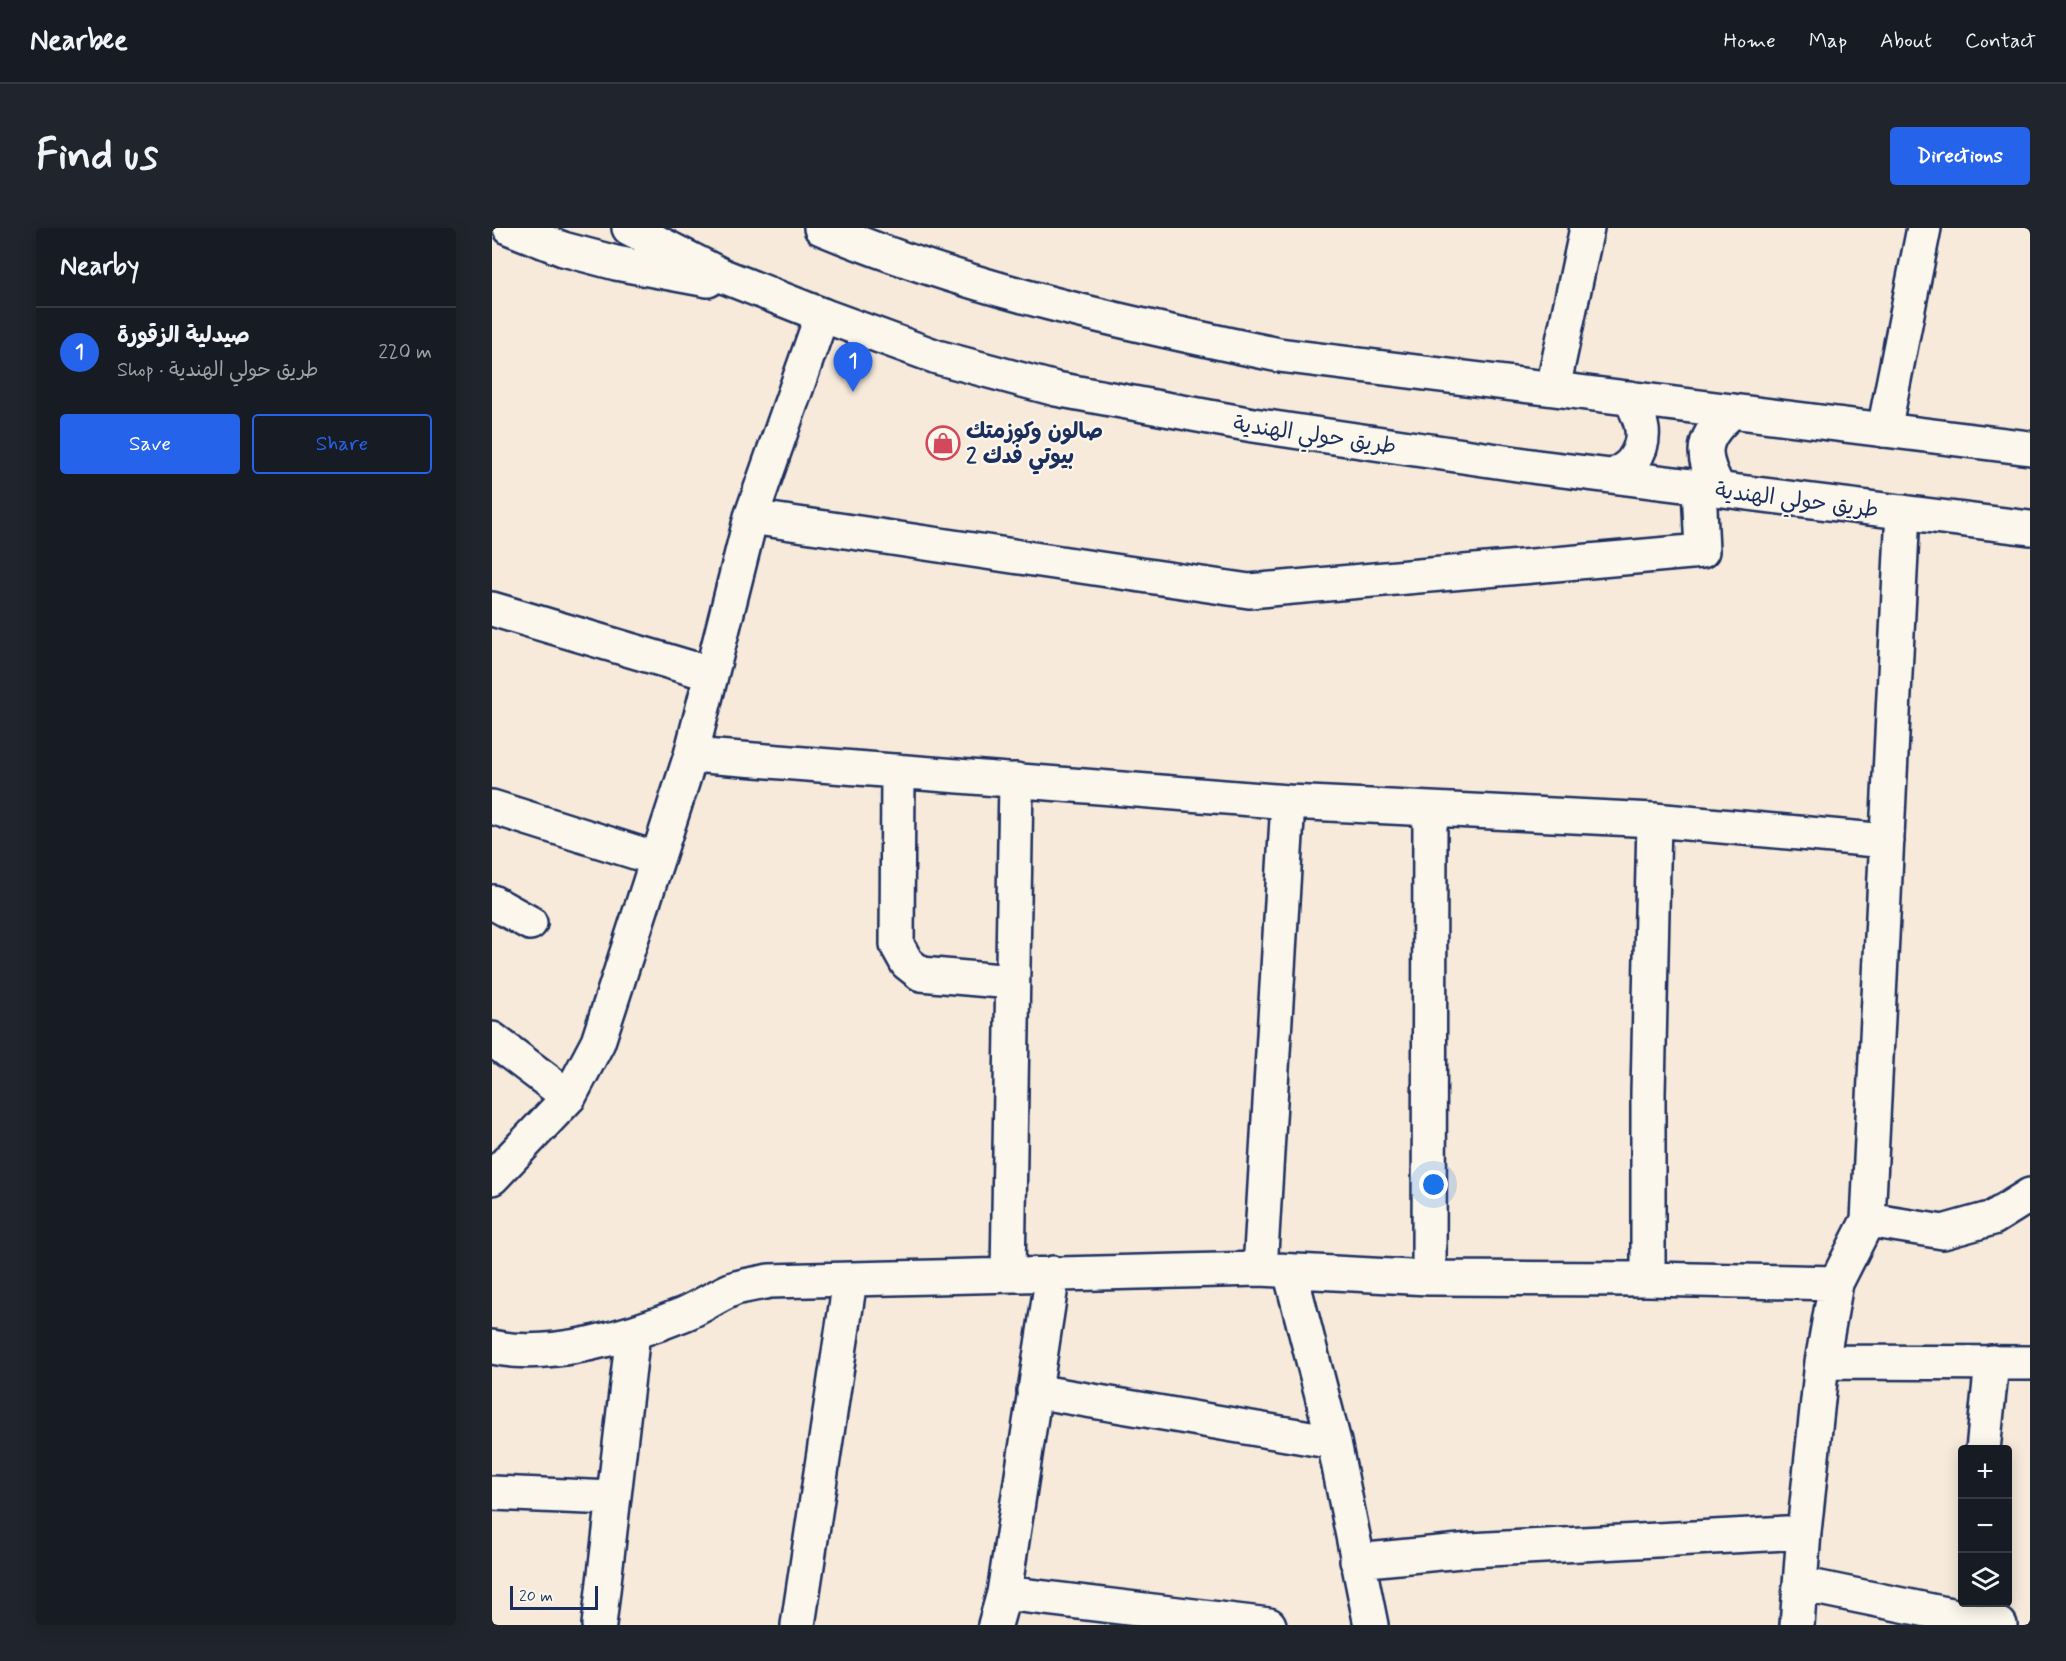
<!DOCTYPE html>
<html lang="en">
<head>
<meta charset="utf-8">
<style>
  body { margin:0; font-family:Mynerve,"Playpen Sans Arabic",sans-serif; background:#20242c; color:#f1f3f6 }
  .controls { position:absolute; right:18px; bottom:18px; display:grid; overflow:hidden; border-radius:6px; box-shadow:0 3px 15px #0003 }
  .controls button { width:54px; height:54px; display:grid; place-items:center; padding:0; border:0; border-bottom:2px solid #363941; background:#171b24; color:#f1f3f6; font:30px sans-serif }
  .scale { position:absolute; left:18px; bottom:15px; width:88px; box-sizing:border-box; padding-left:6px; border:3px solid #1b2f5e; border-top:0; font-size:16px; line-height:21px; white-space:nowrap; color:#1b2f5e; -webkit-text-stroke:4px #fbf7ec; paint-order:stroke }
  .you { position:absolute; left:942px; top:957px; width:21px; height:21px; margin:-15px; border:4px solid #fff; border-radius:50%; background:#1a73e8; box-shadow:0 0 0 9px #1a73e833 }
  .badge { display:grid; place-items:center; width:39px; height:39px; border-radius:50%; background:#2563eb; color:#fff; font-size:20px; font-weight:700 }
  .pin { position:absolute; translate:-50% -50px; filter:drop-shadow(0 2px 3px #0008) }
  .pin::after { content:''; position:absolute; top:32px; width:21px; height:18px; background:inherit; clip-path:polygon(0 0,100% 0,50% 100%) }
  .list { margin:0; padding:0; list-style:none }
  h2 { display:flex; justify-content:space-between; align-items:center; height:78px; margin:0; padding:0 24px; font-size:26px }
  h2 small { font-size:20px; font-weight:400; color:#9ea1a6 }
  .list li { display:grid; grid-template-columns:39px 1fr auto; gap:18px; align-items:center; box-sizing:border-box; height:90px; padding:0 24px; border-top:2px solid #363941 }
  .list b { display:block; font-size:22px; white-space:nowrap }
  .list p { margin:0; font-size:20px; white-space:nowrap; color:#9ea1a6 }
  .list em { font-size:20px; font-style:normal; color:#9ea1a6 }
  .actions { display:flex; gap:12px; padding:18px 24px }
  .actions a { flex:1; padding:14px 0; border:2px solid #2563eb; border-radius:6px; text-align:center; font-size:21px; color:#2563eb }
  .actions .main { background:#2563eb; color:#fff }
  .icon { flex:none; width:33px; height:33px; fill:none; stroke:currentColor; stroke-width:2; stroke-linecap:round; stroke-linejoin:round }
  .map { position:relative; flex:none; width:1538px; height:1397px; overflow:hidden; border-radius:6px }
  header { display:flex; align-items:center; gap:36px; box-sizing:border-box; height:84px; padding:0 30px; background:#171b24; border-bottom:2px solid #363941 }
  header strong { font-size:28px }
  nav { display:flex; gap:33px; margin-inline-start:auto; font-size:21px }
  .intro { display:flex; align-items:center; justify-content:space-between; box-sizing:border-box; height:144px; padding:0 36px }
  h1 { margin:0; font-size:42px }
  .button { padding:15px 27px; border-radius:6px; background:#2563eb; color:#fff; font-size:21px; font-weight:700 }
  main { display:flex; gap:36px; padding:0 36px }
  aside { flex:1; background:#171b24; border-radius:6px; box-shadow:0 3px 15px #0003 }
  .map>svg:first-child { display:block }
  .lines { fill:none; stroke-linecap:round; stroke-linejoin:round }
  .minor-casing { stroke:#1b2f5e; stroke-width:38 }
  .highway-casing { stroke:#1b2f5e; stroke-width:38 }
  .minor { stroke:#fbf7ec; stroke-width:33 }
  .highway { stroke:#fbf7ec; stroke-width:33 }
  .labels { text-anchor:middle; stroke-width:4.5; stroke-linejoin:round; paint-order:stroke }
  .poi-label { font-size:22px; font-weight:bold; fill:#1b2f5e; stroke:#fbf7ec; text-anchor:start }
  .street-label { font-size:22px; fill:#1b2f5e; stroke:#fbf7ec }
</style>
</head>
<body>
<header>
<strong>Nearbee</strong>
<nav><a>Home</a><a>Map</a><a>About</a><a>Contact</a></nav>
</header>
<div class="intro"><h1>Find us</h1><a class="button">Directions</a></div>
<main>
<aside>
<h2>Nearby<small></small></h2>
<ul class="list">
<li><span class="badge">1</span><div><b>صيدلية الزقورة</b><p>Shop · طريق حولي الهندية</p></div><em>220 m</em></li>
</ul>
<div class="actions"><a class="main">Save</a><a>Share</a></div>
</aside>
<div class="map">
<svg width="1538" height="1397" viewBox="0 0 1538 1397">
  <rect width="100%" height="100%" fill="#f7eadb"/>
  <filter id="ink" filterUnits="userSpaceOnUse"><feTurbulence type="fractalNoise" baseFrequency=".0167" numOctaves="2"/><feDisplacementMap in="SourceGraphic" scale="12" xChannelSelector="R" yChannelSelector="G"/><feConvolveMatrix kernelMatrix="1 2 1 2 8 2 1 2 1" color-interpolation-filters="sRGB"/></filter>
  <g filter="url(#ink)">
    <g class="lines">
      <g class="minor-casing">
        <path id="minor" d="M1061 160 1095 0
          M1392 202 1432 0
          M259 289 757 363 1210 323 1207 259
          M0 381 219 446
          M199 527 796 574 1162 592 1395 613
          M406 543 405 717 415 735 429 746 520 754
          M0 579 165 631
          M0 674 38 695
          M0 811 77 869
          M0 950 77 869 106 814 199 527 259 289 330 87
          M1376 992 1451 1004 1501 990 1538 967
          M768 1041 796 574
          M798 1043 842 1214 879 1397
          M516 1047 524 552
          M937 1050 938 581
          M1156 1051V865L1162 592
          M0 1119C58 1132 138 1108 192 1086 209 1079 224 1068 241 1061 252 1057 265 1056 277 1053L768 1041 937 1050 1156 1051 1344 1055 1376 992 1411 284
          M1330 1134 1538 1135
          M542 1163 842 1214
          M1491 1222 1500 1134
          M0 1265 121 1270
          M865 1333 979 1322 1312 1304 1330 1134 1344 1055
          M1308 1356 1508 1397
          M512 1365 777 1397
          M107 1397 141 1105
          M306 1397 358 1052
          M503 1397 512 1365 561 1045
          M1305 1397 1312 1304"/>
      </g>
      <g class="highway-casing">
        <path id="highway" d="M18 0 71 21 124 35 216 52
          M137 0 231 48 330 87 445 129 564 161 761 197 1046 239 1538 300
          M329 0C476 61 632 95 787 127L1538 220
          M1122 248C1128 244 1137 239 1141 233 1157 211 1150 192 1138 170
          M1227 261C1207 226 1209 209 1241 183"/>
      </g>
      <use href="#minor" class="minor"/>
      <use href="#highway" class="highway"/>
    </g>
  </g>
  <defs>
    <g id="shop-ring" transform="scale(1.725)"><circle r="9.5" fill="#fbf7ec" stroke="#d1495b" stroke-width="1.5"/><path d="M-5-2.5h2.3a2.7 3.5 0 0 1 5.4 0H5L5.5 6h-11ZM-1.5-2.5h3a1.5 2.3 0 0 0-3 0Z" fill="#d1495b"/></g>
  </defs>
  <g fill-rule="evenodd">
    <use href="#shop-ring" x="451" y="215"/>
  </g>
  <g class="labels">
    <g class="poi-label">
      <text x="474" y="210">صالون وكوزمتك<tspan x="474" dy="25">بيوتي فدك 2</tspan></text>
    </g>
    <g class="street-label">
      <text transform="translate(823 206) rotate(8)" y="8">طريق حولي الهندية</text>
      <text transform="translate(1305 271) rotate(7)" y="8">طريق حولي الهندية</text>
    </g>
  </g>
</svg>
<div class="controls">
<button>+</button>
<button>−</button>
<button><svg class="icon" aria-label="layers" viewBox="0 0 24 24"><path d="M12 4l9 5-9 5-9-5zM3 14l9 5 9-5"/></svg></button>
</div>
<div class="scale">20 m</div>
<div class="you"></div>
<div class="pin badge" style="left:361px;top:164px">1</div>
</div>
</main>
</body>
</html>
